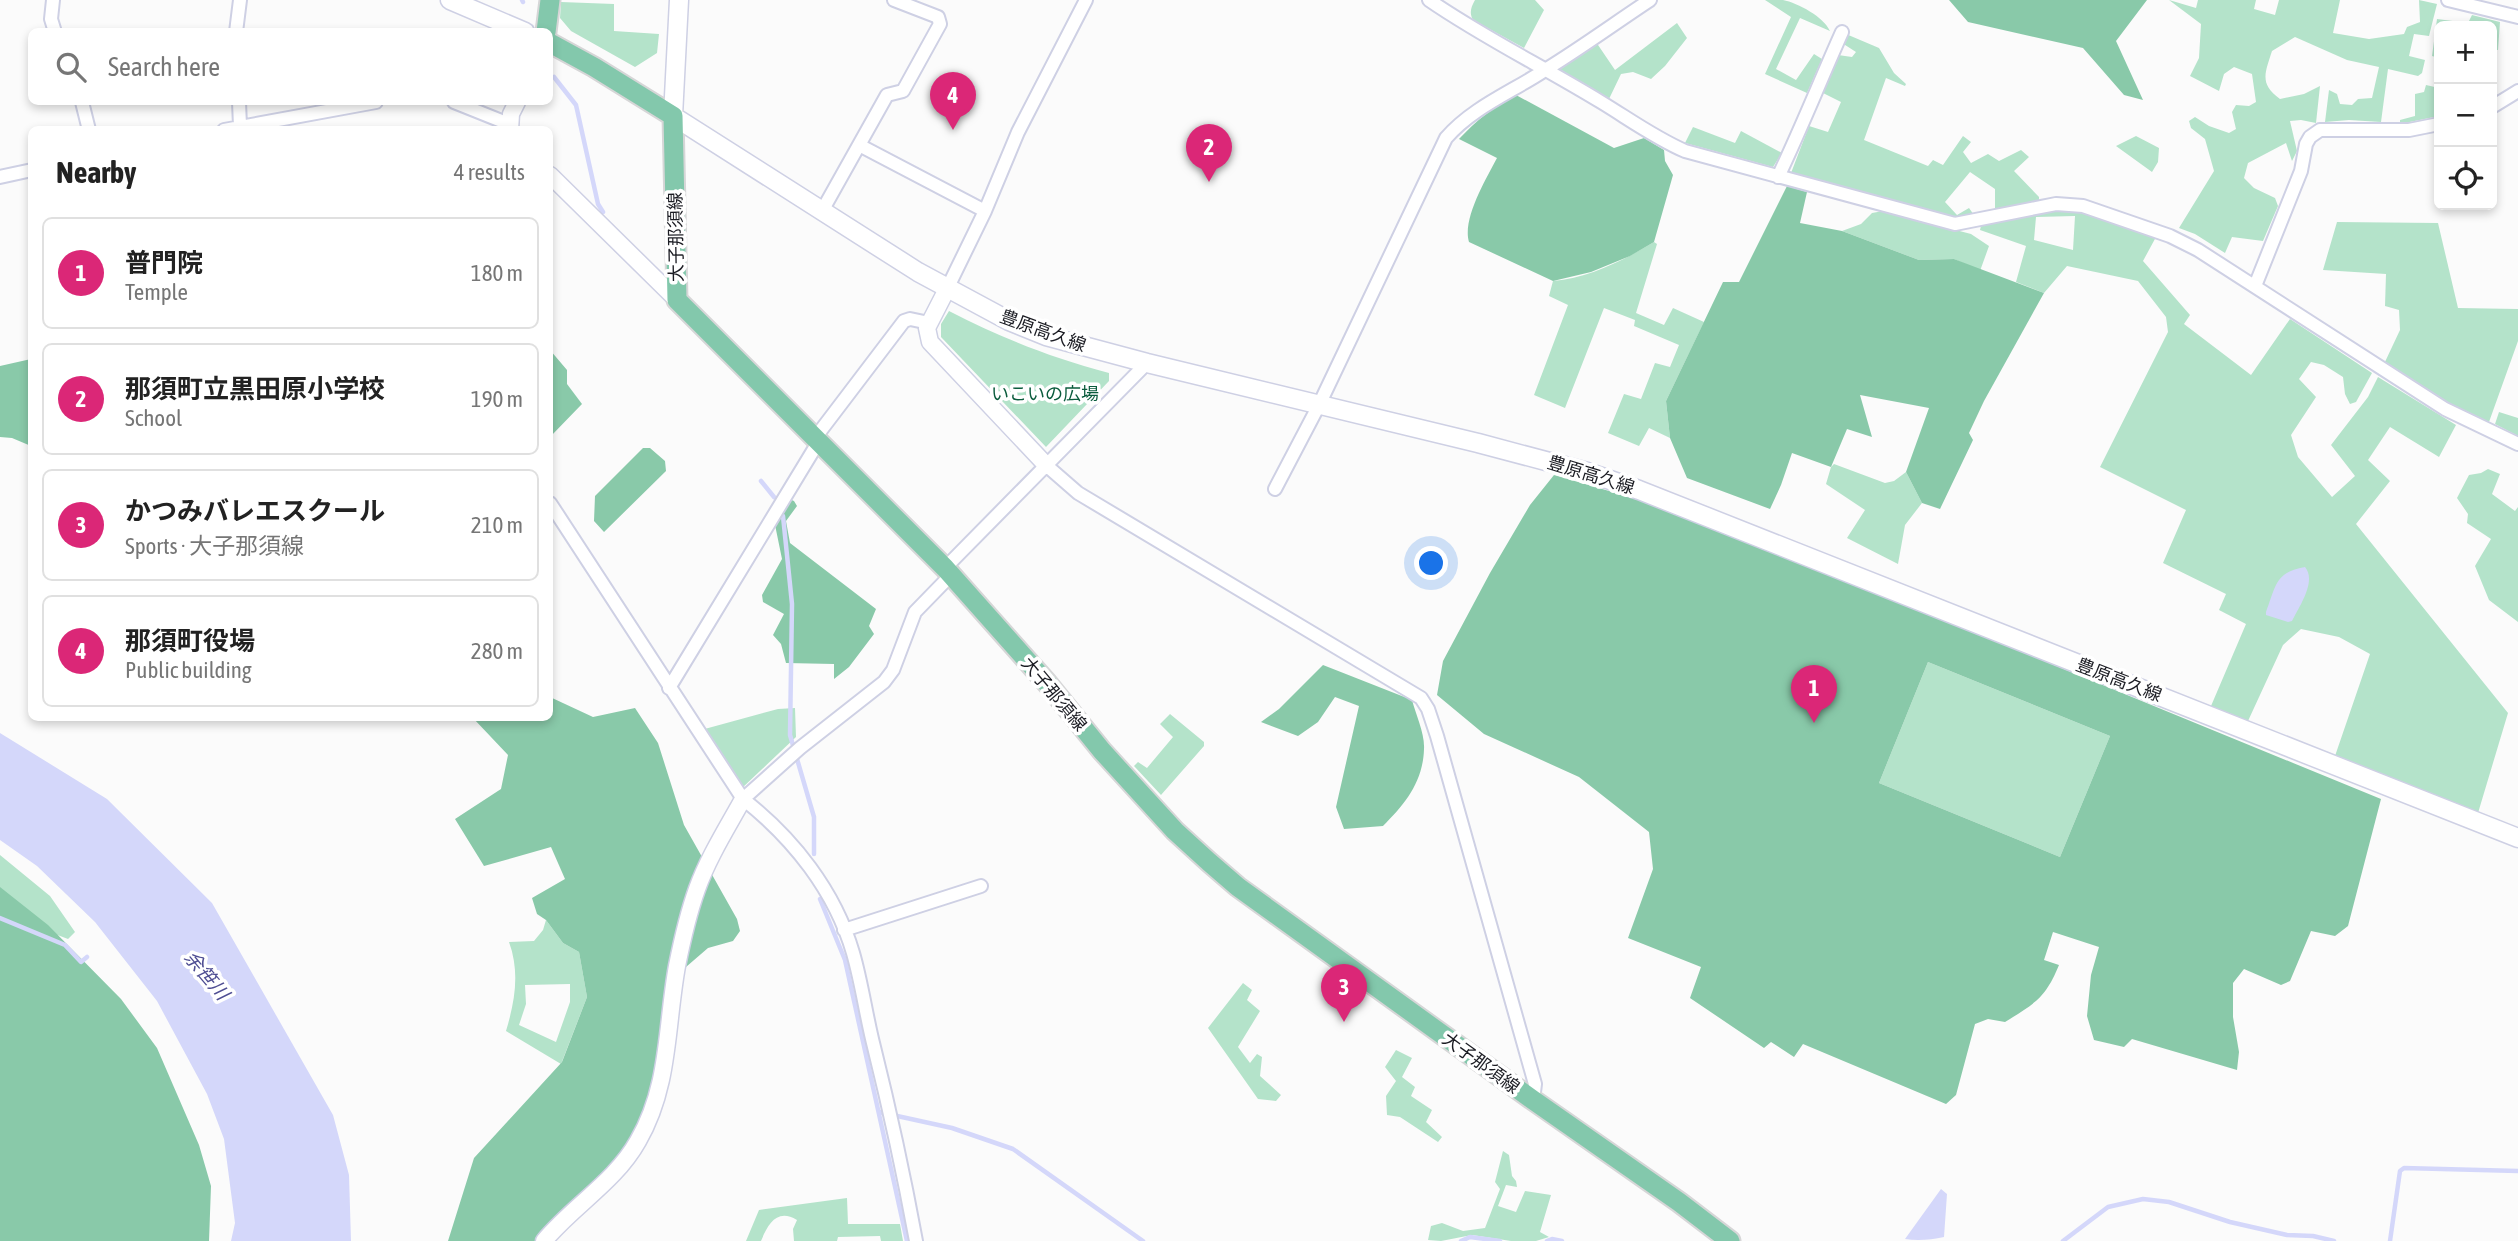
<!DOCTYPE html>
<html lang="en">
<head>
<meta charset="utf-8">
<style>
  body { margin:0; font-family:"Asap Condensed","Noto Sans JP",sans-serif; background:#f6f6f6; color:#222 }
  .controls { position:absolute; right:21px; top:21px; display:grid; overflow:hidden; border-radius:10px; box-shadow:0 4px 10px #0003 }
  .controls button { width:63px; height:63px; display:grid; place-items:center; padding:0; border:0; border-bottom:2px solid #e0e0e0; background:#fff; color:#222; font:35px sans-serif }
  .you { position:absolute; left:1432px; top:564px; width:24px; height:24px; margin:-18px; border:5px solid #fff; border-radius:50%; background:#1a73e8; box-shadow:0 0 0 10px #1a73e833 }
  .badge { display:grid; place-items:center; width:46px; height:46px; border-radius:50%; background:#db2777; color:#fff; font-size:23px; font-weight:700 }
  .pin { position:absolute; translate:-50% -58px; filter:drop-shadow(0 2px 4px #0008) }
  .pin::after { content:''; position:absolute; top:37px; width:24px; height:21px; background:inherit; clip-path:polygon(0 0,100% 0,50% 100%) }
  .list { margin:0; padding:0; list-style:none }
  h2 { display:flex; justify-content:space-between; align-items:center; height:91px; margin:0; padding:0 28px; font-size:30px }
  h2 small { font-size:23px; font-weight:400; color:#767676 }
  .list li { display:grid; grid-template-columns:46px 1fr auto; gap:21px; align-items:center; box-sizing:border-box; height:112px; margin:0 14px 14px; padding:0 14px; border:2px solid #e0e0e0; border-radius:10px }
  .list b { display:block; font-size:26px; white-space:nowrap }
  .list p { margin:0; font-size:23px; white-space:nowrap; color:#767676 }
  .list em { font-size:23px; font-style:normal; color:#767676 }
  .icon { flex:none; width:38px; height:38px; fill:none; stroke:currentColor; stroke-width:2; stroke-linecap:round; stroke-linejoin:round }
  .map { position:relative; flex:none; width:2518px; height:1241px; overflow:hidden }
  .search { position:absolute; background:#fff; box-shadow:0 4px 10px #0003; left:28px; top:28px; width:525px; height:77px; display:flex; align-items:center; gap:18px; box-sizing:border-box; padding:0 24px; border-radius:10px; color:#767676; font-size:26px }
  .panel { position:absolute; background:#fff; box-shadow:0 4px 10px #0003; left:28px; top:126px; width:525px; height:595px; border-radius:10px }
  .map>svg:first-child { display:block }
  .green { fill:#b4e3ca; fill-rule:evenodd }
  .forest { fill:#89c9a9; fill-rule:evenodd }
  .water { fill:#d4d7fa }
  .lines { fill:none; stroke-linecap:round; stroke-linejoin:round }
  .stream { stroke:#d4d7fa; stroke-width:4.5 }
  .minor-casing { stroke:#ced0e4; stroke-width:16 }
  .tertiary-casing { stroke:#ced0e4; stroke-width:19 }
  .secondary-casing { stroke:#ced0e4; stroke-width:21 }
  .primary-casing { stroke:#d6d6d7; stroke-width:23 }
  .minor { stroke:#fff; stroke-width:12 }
  .tertiary { stroke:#fff; stroke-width:16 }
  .secondary { stroke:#fff; stroke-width:18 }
  .primary { stroke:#83c8ac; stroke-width:19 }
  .labels { text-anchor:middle; stroke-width:7; stroke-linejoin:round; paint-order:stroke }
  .street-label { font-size:18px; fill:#1b1c23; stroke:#fff }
  .park-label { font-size:18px; fill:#0b5c3d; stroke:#fff }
  .water-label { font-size:19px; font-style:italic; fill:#4e4d92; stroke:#fff }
</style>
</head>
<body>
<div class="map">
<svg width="2518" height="1241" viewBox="0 0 2518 1241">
  <rect width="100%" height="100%" fill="#fbfbfb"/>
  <path class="green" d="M1475 0H1535L1544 10 1524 48 1473 20C1469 13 1471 7 1475 0Z
    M1765 0C1771 0 1778 0 1783 0 1798 3 1824 17 1830 31L1800 18 1776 69 1796 80 1814 54 1822 59 1807 93 1765 74 1791 17Z
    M2169 0 2196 8 2198 0H2256L2254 9 2275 15 2279 0H2340L2333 33 2369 39 2404 34 2407 27 2420 22 2419 0 2437 4 2429 36 2414 34 2409 56 2425 60 2422 73 2418 76 2388 69 2381 122 2349 120 2325 122 2329 90 2337 94 2340 104 2352 105 2358 99 2372 98 2379 67 2347 60 2295 37 2272 51C2265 73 2259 84 2280 99L2304 94 2320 86 2316 123 2301 120 2290 121 2297 151 2292 161 2286 143 2248 163 2244 178 2254 188 2275 198 2278 206 2263 241 2232 237 2225 253 2195 234 2179 228 2214 171 2205 139 2191 128 2189 121 2195 117 2209 126 2229 133 2236 129 2232 112 2236 105 2249 106 2256 102 2252 74 2234 67 2224 74 2219 91 2190 76 2199 58 2201 24Z
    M561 2 614 4V31L659 34 657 53 635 67 571 31 560 18Z
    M2472 15 2500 22 2498 50H2492V26H2439V58L2432 56 2437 19 2468 23Z
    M1677 23 1687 38 1665 66 1651 79 1633 72 1621 74 1609 99 1561 70V64L1596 42 1615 70Z
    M1846 34 1879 48 1894 73 1906 84 1905 86 1886 78 1864 140 1928 166 1933 160 1943 165 1963 136 1971 142 1963 152 1971 163 1988 154 1999 161 2021 150 2029 157 2014 171 2039 197V202L1995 210V189L1970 172 1945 202 1957 215 1969 208 1974 215 1955 220 1791 173 1809 126 1828 132 1841 102 1821 92 1838 55 1852 57 1856 52 1842 43Z
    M2426 85 2439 88V116L2400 124V120L2415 116V94L2424 92Z
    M1693 127 1735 143 1741 131 1782 153 1773 167 1685 143Z
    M2136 136 2159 148 2158 162 2152 172 2116 146Z
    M1883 211 1971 234 1989 246 1980 271 1954 259 1919 260 1842 231 1861 224 1872 213Z
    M2070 211 2088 214 2156 237 2143 261 2190 315 2184 324 2251 375 2290 319 2372 373 2356 402 2350 404 2345 394 2343 377 2324 365 2311 362 2299 379 2316 397 2291 435 2298 457 2332 497 2355 476 2331 445 2368 397 2378 377 2456 425 2439 457 2390 427 2368 460 2390 481 2356 524 2508 713 2478 813 2335 756 2370 654 2339 637 2301 629 2283 645 2248 721 2211 706 2246 624 2219 610 2226 594 2163 563 2186 510 2100 467 2168 332 2166 317 2138 281 2067 266 2044 293 2016 282 2026 246 1980 230 1981 226 2041 212ZM2075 216 2073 250 2034 240 2036 217Z
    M2337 222 2438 223 2458 308 2518 309V341L2489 422 2443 401 2384 364 2400 330 2399 310 2385 306 2386 274 2323 270Z
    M1654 242 1657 244 1636 313 1664 325 1673 308 1704 322 1666 401 1670 438 1649 428 1639 446 1608 433 1624 394 1641 399 1655 363 1670 367 1679 345 1634 326 1635 320 1604 308 1565 408 1534 395 1568 305 1549 296 1553 281C1589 278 1624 260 1654 242Z
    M949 311C1004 339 1049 357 1109 373V381L1046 447 941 337V324Z
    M2499 412 2518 418V436L2495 424Z
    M1834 464 1885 483 1894 481 1906 472 1922 503 1905 525 1898 564 1847 538 1865 510 1826 484 1831 467Z
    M2488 469 2500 474 2492 494 2515 511 2518 507V622L2489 600 2475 566 2491 539 2467 523 2468 514 2457 498 2469 475 2481 473Z
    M1928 662 2110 736 2060 857 1879 783Z
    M795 708 796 737 741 789 701 730 778 709Z
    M1170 714 1204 742V746L1161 795 1134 766 1138 762 1147 768 1173 737 1160 724Z
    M0 855 50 896 75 932 68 939 0 913Z
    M546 920 563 943 579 952 587 997 561 1064 506 1031C515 1001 520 972 509 942L534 941 543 930ZM570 984V1002L556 1042 519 1025 526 1004 525 985Z
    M1243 983 1252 990 1247 1000 1260 1011 1238 1047 1250 1063 1257 1054 1262 1057 1260 1076 1281 1095 1276 1101 1258 1099 1208 1028Z
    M1396 1050 1412 1058 1402 1077 1415 1087 1411 1096 1432 1110 1426 1122 1442 1137 1438 1142 1400 1117 1387 1115 1386 1096 1396 1081 1385 1067Z
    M1503 1151 1509 1155 1512 1176 1516 1181 1517 1187 1506 1185 1498 1206 1516 1212 1525 1191 1551 1195 1540 1232 1549 1237 1536 1241H1511L1472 1235 1441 1241 1428 1240 1431 1226 1442 1223 1463 1231 1485 1228 1500 1189 1495 1182Z
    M847 1198 848 1224H900L903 1241H881L880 1236 838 1237 837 1241H794L793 1229 797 1220C777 1208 768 1224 761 1241H746L759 1210Z"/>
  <path class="forest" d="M1949 0H2147L2116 41 2143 100 2124 95 2083 48 1968 22Z
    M1516 95 1614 148 1644 138 1664 150 1665 161 1673 175 1654 242 1630 256 1591 272 1553 281 1469 242C1462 219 1486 179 1497 158L1459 139C1476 121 1494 106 1516 95Z
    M1787 186 1807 192 1800 223 1842 231 1919 260 1954 259 2044 293 1984 401 1969 433 1973 440 1940 509 1922 503 1906 472 1929 408 1860 395 1872 437 1847 429 1831 467 1792 453 1781 485 1770 509 1687 478 1670 438 1666 401 1723 282H1739Z
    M550 350 567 370V384L582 404 550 437Z
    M31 359H32L31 446 12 438 0 437V366Z
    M643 448H650L665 461 666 471 604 532 594 521 595 496Z
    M1554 475 1678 511 2381 799 2348 926 2335 936 2311 931 2290 981 2281 985 2244 969 2233 983V1017L2239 1052 2237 1070 2132 1039 2124 1047 2094 1040 2087 1016 2091 975 2099 947 2053 932 2044 960 2059 965C2045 999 2035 1003 2005 1022L1988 1019 1975 1024 1956 1095 1946 1104 1803 1044 1794 1057 1771 1042 1764 1048 1690 998 1701 967 1628 938 1653 869 1649 832 1579 777 1484 734 1437 695 1443 661 1490 573 1530 505ZM1928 662 2110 736 2060 857 1879 783Z
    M787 498 794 501 797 506 786 521 790 543 876 609 869 626 874 634 849 667 834 679V664L786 663 781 644 773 635 784 614 763 602 762 595 782 559 774 520Z
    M1323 665 1412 700C1416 715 1425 734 1424 749 1423 782 1405 804 1383 826L1344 829 1336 807 1359 706 1335 697 1318 722 1298 736 1261 722 1279 709Z
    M550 697 593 717 635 708 658 743 684 825 737 919 740 931 733 941 708 948 679 973 657 1082 627 1150 542 1234 548 1241H448L474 1158 562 1062 587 997 579 952 563 943 546 920 537 914 532 898 565 879 551 847 484 866 455 819 501 789 508 755 473 718H550Z
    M0 887 48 925 121 999 157 1048 199 1145 211 1186 209 1241H0Z"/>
  <path class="water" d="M2305 567C2317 581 2299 607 2292 621L2288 622 2266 615V612C2276 586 2275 572 2305 567Z
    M0 733 107 799 212 903 333 1115 349 1175 351 1241H231L235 1223 224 1139 207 1094 157 1001 95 922 37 866 0 840Z
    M1941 1189 1947 1194 1944 1237C1931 1240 1917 1241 1905 1239Z"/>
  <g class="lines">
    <path class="stream" d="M522 0 523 2
      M554 77 576 105 598 204 603 212
      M761 481 774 497
      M783 516 792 604 790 735 814 817V854
      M820 899 845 960 907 1241
      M0 918 65 945 81 962 87 957
      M879 1112 952 1128 1013 1149 1143 1241
      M1461 1241 1470 1237 1500 1241
      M1547 1241 1552 1239 1562 1241
      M2063 1241 2108 1207 2143 1199 2169 1202 2230 1222 2287 1235 2313 1236 2334 1241
      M2390 1241 2400 1171 2404 1168 2518 1171"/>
    <g class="minor-casing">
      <path id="minor" d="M53 0 51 19 55 32
        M1429 0C1484 38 1544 67 1601 102 1629 119 1655 138 1685 151L1955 224 2056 204 2083 206 2170 236 2198 250 2445 409 2518 444
        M2448 0 2518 17
        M236 32 240 0
        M82 102 89 130
        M239 102 240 126
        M454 102 509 124
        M2492 107 2518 91
        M224 130 376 102
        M859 145 985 211
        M0 177 32 170
        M1778 177C1801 129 1820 81 1842 32
        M822 211 887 95 903 91 940 24 938 17 894 0
        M2255 286 2301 171 2306 144 2310 137 2320 130H2409L2439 124
        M947 289 985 211 1018 132 1086 0
        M815 438 904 321 910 319 929 323
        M1047 466 1078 493 1421 698 1428 709 1437 736 1535 1084 1533 1100
        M1275 489 1319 405 1446 138C1473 107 1512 92 1545 70 1581 48 1615 23 1650 0
        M550 503 743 799C793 838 835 891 853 953 862 984 866 1016 874 1047 890 1111 904 1176 916 1241
        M945 568 1147 363
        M669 688 819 441
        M743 799 800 748 884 682 893 670 915 612 951 575
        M844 930 981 886"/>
    </g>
    <g class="tertiary-casing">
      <path id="tertiary" d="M510 130 511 114 517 102
        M550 175 677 300
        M947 289 927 328 930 342 1047 466
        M544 1241C574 1205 615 1182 638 1141 670 1086 666 1026 677 966 682 941 688 914 697 889 708 858 727 828 743 799"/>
    </g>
    <g class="secondary-casing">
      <path id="secondary" d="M450 0 525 32
        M679 0 673 116 918 272 1009 321 1046 336 1147 363 1478 443 1587 472 1639 490 2518 838"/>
    </g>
    <g class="primary-casing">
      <path id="primary" d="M546 32 550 0
        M550 43 594 67 673 116 677 300 945 568 1047 683 1102 751 1175 831 1209 862 1238 887 1533 1100 1679 1202 1730 1241"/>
    </g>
    <use href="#minor" class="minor"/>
    <use href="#tertiary" class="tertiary"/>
    <use href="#secondary" class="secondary"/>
    <use href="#primary" class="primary"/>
  </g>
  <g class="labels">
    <g class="street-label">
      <text transform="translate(676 237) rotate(-91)" y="6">大子那須線</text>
      <text transform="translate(1043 331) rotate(20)" y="6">豊原高久線</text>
      <text transform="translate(1591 475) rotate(17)" y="6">豊原高久線</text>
      <text transform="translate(2119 680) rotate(21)" y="6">豊原高久線</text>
      <text transform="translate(1054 694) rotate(50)" y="6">大子那須線</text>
      <text transform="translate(1481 1063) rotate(36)" y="6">大子那須線</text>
    </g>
    <g class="park-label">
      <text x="1045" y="400">いこいの広場</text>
    </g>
    <g class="water-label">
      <text transform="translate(207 975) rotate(50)" y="7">余笹川</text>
    </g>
  </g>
</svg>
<div class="controls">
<button>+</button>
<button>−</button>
<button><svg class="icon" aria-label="locate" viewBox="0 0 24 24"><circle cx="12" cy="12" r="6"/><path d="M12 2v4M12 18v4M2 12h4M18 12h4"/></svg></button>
</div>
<div class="you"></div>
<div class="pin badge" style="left:1814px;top:723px">1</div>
<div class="pin badge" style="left:1209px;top:182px">2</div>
<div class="pin badge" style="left:1344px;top:1022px">3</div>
<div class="pin badge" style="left:953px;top:130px">4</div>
<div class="search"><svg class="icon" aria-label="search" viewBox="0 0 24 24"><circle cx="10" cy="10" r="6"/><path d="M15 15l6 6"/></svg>Search here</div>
<section class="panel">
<h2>Nearby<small>4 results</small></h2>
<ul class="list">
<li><span class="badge">1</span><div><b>普門院</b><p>Temple</p></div><em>180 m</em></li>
<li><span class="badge">2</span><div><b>那須町立黒田原小学校</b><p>School</p></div><em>190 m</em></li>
<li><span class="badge">3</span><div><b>かつみバレエスクール</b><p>Sports · 大子那須線</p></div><em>210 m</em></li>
<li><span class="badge">4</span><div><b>那須町役場</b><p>Public building</p></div><em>280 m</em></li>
</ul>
</section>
</div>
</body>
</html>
